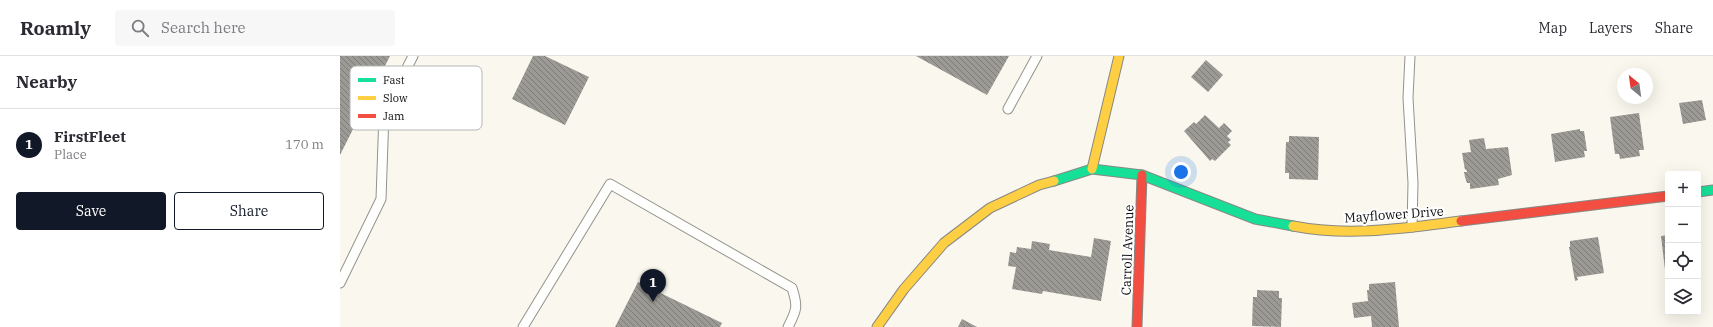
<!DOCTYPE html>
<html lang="en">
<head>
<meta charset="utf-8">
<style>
  body { margin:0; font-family:"IBM Plex Serif",serif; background:#f7f7f7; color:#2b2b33 }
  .controls { position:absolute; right:12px; bottom:12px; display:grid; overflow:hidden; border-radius:4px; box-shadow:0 4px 16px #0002 }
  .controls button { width:36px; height:36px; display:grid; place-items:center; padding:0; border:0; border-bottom:1px solid #e1e1e2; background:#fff; color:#2b2b33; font:20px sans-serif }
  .compass { position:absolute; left:1277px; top:12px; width:36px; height:36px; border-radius:50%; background:#fff; box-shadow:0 4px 16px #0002; rotate:331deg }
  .you { position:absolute; left:841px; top:116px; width:14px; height:14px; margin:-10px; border:3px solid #fff; border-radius:50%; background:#1a73e8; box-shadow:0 0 0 6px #1a73e833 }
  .badge { display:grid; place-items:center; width:26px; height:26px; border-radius:50%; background:#111827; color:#fff; font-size:13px; font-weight:700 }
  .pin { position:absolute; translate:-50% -33px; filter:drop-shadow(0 1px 2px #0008) }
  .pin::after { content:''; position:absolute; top:21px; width:14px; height:12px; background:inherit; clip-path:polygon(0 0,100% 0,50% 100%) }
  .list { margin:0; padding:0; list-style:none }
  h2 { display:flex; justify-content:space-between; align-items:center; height:52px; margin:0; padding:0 16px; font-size:17px }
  h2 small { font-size:13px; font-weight:400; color:#7c7c81 }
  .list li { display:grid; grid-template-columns:26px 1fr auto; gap:12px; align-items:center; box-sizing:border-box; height:72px; padding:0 16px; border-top:1px solid #e1e1e2 }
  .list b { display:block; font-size:15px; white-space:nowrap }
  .list p { margin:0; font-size:13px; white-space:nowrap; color:#7c7c81 }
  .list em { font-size:13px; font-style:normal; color:#7c7c81 }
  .actions { display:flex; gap:8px; padding:12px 16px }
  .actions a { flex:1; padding:9px 0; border:1px solid #111827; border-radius:4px; text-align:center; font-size:14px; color:#111827 }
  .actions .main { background:#111827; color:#fff }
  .icon { flex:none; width:22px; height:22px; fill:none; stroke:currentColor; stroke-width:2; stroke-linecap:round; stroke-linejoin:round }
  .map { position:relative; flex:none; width:1373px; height:271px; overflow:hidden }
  header { display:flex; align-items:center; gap:24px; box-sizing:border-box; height:56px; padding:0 20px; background:#fff; border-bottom:1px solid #e1e1e2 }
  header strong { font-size:19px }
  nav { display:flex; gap:22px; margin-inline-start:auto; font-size:14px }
  .search { width:280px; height:36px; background:#f7f7f7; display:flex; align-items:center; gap:10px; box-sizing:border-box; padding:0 14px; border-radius:4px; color:#7c7c81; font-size:15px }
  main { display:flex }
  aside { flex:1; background:#fff }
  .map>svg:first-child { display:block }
  .building { fill:url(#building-back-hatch) }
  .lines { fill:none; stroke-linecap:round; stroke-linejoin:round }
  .lane-casing { stroke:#93928d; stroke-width:11 }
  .fast-casing { stroke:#898884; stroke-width:11 }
  .slow-casing { stroke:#898884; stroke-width:11 }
  .jam-casing { stroke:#898884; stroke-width:11 }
  .lane { stroke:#fefefc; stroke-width:9 }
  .fast { stroke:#16e098; stroke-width:9 }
  .slow { stroke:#ffcf43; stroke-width:9 }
  .jam { stroke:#f24e42; stroke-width:9 }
  .labels { text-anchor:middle; stroke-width:4; stroke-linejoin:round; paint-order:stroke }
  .street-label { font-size:13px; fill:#0b0b0b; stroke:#fff }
  .key { fill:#fff; stroke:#b6b6b6; stroke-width:1 }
  .key-label { font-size:11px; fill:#0b0b0b }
</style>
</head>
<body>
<header>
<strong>Roamly</strong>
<div class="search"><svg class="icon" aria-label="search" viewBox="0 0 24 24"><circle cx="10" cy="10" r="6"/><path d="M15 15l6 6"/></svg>Search here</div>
<nav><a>Map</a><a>Layers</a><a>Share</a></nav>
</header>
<main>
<aside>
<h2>Nearby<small></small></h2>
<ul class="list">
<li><span class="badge">1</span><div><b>FirstFleet</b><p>Place</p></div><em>170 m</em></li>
</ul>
<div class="actions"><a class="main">Save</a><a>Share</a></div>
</aside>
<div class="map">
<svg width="1373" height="271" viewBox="0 0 1373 271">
  <defs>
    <pattern id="building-back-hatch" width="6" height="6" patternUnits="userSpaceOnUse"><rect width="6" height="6" fill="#9c9a95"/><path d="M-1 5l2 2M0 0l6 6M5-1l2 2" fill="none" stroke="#7d7c78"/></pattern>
  </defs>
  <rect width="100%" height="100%" fill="#faf8ee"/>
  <path class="building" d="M0 0H50L0 99Z
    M193 0H205L249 21 225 69 172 43Z
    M576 0H669L647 39Z
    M866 4 883 19 868 36 851 21Z
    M1362 44 1366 64 1343 68 1339 47Z
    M1299 57 1304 94H1299L1300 100 1280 103 1279 98H1275L1270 61Z
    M865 59 879 72 884 67 892 75 887 80 891 84 888 86 891 89 875 105 872 103 870 105 844 75 854 66 856 68Z
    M1240 73V75H1244L1247 95H1244L1245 101 1215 106 1211 78Z
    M949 80 979 81 978 124 949 123V117H945L946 86H949Z
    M1144 82 1146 93 1168 91 1172 119 1158 123 1159 129 1130 133V127H1127L1125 121 1124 116H1127L1126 113 1125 114 1122 97 1131 96 1129 84Z
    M1328 179V222H1326L1321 180Z
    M1258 181 1264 217 1237 221 1238 224 1235 225 1229 191H1230V185Z
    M754 182 771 185 761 245 703 235 702 238 672 233 676 211 668 210 670 196 676 197 677 191 691 193 692 185 710 188 709 194 751 201Z
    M1358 198 1361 218H1358Z
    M298 226 382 267 380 271H275Z
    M1055 226 1059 271H1032L1031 260 1014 262 1012 247 1028 245 1027 234H1029V228Z
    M917 234 939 235V242H942L941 271 912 270 913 241H917Z
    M622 263 637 271H618Z"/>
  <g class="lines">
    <g class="lane-casing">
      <path id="lane" d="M1070 0 1068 42 1073 127 1072 171
        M668 53 697 0
        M0 227 41 143 44 57 73 0
        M183 271 270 128 452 232C458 250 457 254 448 271"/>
    </g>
    <g class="fast-casing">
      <path id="fast" d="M714 125 752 113 802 119 915 163 953 170
        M1358 136 1373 134"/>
    </g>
    <g class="slow-casing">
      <path id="slow" d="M752 113 779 0
        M953 170C1009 181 1065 172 1121 165
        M537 271 564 233 604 187 650 152 699 129 714 125"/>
    </g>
    <g class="jam-casing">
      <path id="jam" d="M1121 165 1328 140
        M797 271 802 119"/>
    </g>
    <use href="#lane" class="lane"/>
    <use href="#fast" class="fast"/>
    <use href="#slow" class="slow"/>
    <use href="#jam" class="jam"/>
  </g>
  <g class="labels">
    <g class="street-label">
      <text transform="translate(1054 158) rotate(-4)" y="5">Mayflower Drive</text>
      <text transform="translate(787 194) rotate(-88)" y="5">Carroll Avenue</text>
    </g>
  </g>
  <rect x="10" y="10" width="132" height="64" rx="6" class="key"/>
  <rect x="18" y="22" width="18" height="4" fill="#16e098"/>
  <rect x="18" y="40" width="18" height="4" fill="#ffcf43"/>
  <rect x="18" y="58" width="18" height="4" fill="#f24e42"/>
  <g class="key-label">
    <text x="43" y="28">Fast</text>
    <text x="43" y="46">Slow</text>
    <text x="43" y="64">Jam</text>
  </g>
</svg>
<div class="controls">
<button>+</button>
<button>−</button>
<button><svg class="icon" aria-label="locate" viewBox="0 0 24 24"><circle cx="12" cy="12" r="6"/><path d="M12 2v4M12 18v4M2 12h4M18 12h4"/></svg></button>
<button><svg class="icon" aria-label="layers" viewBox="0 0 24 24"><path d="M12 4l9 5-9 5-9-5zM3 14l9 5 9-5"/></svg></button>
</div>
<svg class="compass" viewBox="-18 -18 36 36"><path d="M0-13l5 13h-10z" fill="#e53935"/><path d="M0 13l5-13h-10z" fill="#7c7c81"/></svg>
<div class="you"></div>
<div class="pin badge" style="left:313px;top:246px">1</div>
</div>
</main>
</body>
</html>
